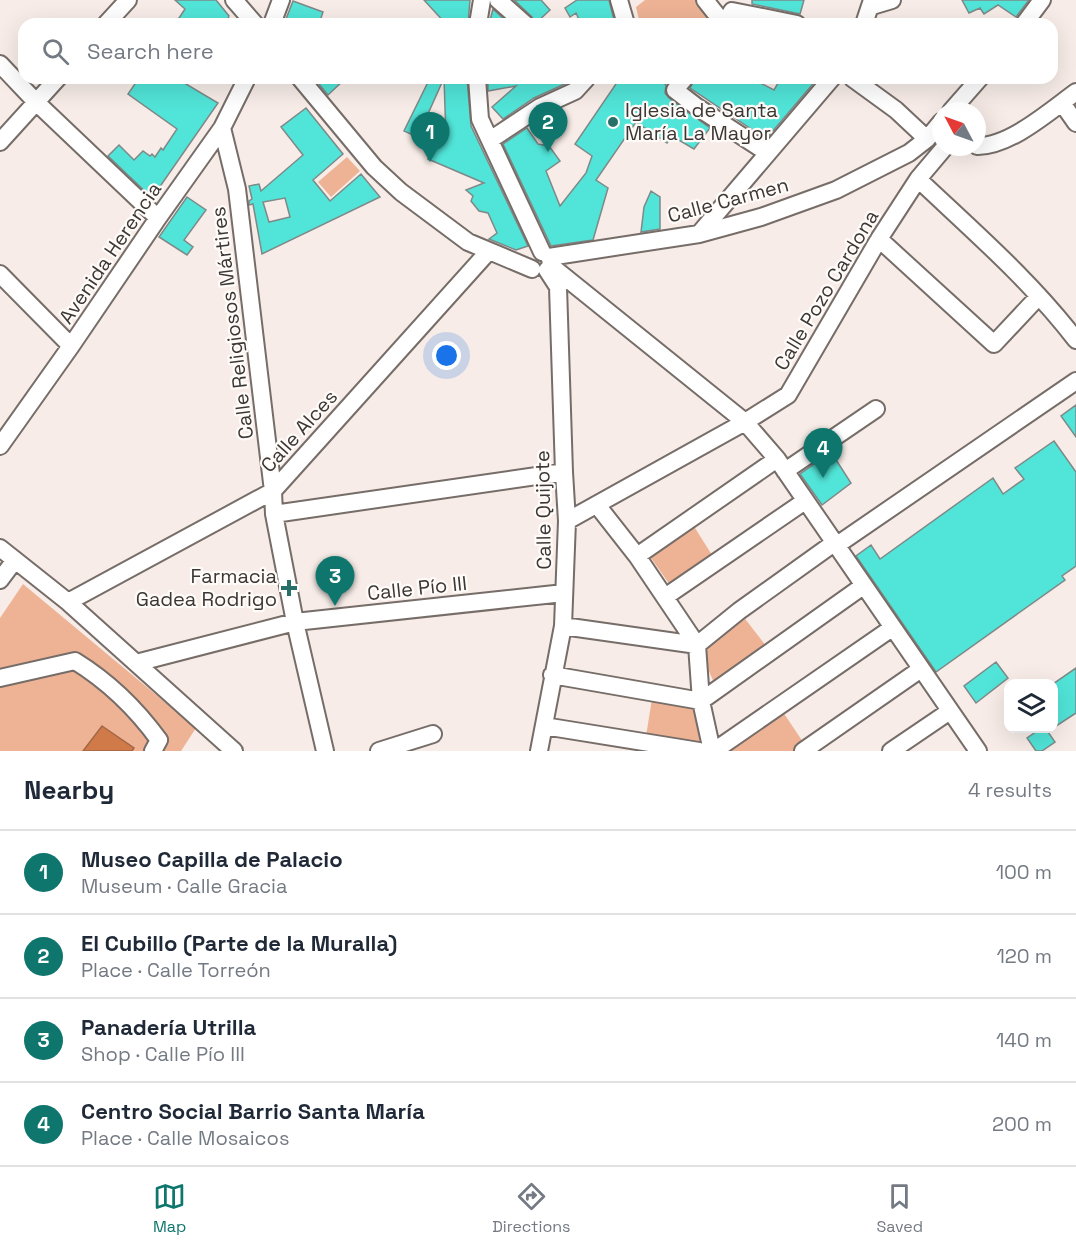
<!DOCTYPE html>
<html lang="en">
<head>
<meta charset="utf-8">
<style>
  body { margin:0; font-family:"Space Grotesk",sans-serif; background:#f2f2f3; color:#1f2937 }
  .controls { position:absolute; right:18px; bottom:18px; display:grid; overflow:hidden; border-radius:12px; box-shadow:0 6px 24px #0002 }
  .controls button { width:54px; height:54px; display:grid; place-items:center; padding:0; border:0; border-bottom:2px solid #e0e1e3; background:#fff; color:#1f2937; font:30px sans-serif }
  .compass { position:absolute; left:932px; top:102px; width:54px; height:54px; border-radius:50%; background:#fff; box-shadow:0 6px 24px #0002; rotate:311deg }
  .you { position:absolute; left:447px; top:356px; width:21px; height:21px; margin:-15px; border:4px solid #fff; border-radius:50%; background:#1a73e8; box-shadow:0 0 0 9px #1a73e833 }
  .badge { display:grid; place-items:center; width:39px; height:39px; border-radius:50%; background:#0f766e; color:#fff; font-size:20px; font-weight:700 }
  .pin { position:absolute; translate:-50% -50px; filter:drop-shadow(0 2px 3px #0008) }
  .pin::after { content:''; position:absolute; top:32px; width:21px; height:18px; background:inherit; clip-path:polygon(0 0,100% 0,50% 100%) }
  .list { margin:0; padding:0; list-style:none }
  h2 { display:flex; justify-content:space-between; align-items:center; height:78px; margin:0; padding:0 24px; font-size:26px }
  h2 small { font-size:20px; font-weight:400; color:#747a83 }
  .list li { display:grid; grid-template-columns:39px 1fr auto; gap:18px; align-items:center; box-sizing:border-box; height:84px; padding:0 24px; border-top:2px solid #e0e1e3 }
  .list b { display:block; font-size:22px; white-space:nowrap }
  .list p { margin:0; font-size:20px; white-space:nowrap; color:#747a83 }
  .list em { font-size:20px; font-style:normal; color:#747a83 }
  .icon { flex:none; width:33px; height:33px; fill:none; stroke:currentColor; stroke-width:2; stroke-linecap:round; stroke-linejoin:round }
  .map { position:relative; flex:none; width:1076px; height:751px; overflow:hidden }
  .search { position:absolute; background:#fff; box-shadow:0 6px 24px #0002; left:18px; right:18px; top:18px; height:66px; display:flex; align-items:center; gap:15px; box-sizing:border-box; padding:0 21px; border-radius:18px; color:#747a83; font-size:22px }
  .sheet { height:414px; background:#fff }
  nav { display:flex; justify-content:space-around; align-items:center; box-sizing:border-box; height:84px; border-top:2px solid #e0e1e3; background:#fff; font-size:16px; color:#747a83 }
  nav a { display:grid; justify-items:center; gap:3px }
  nav .on { color:#0f766e }
  .map>svg:first-child { display:block }
  .green { fill:#eeb395 }
  .water { fill:#d07a4a; stroke:#a36644; stroke-width:1.5 }
  .building { fill:#51e4d8; stroke:#7e8988; stroke-width:1.5; fill-rule:evenodd }
  .lines { fill:none; stroke-linecap:round; stroke-linejoin:round }
  .minor-casing { stroke:#766d68; stroke-width:20 }
  .minor { stroke:#fff; stroke-width:16 }
  .poi-dot { fill:#27706a; stroke:#fffbf9; stroke-width:2 }
  .labels { text-anchor:middle; stroke-width:4.5; stroke-linejoin:round; paint-order:stroke }
  .poi-label { font-size:20px; fill:#3b3735; stroke:#fffbf9; text-anchor:start }
  .street-label { font-size:20px; fill:#3b3735; stroke:#fffbf9 }
</style>
</head>
<body>
<div class="map">
<svg width="1076" height="751" viewBox="0 0 1076 751">
  <rect width="100%" height="100%" fill="#f7ece7"/>
  <path class="green" d="M645 0H696L715 24H643L639 20 636 7Z
    M347 157 360 171 331 197 318 182Z
    M690 520 717 563 675 592 646 551Z
    M23 584 196 728 181 751H0V618Z
    M739 611 770 651 717 689 697 645Z
    M653 693 701 701 699 751 645 742Z
    M779 706 807 748 803 751H730L726 742Z"/>
  <path class="water" d="M102 726 134 748 132 751H83Z"/>
  <path class="building" d="M175 0H216L229 16 226 24H175L185 9Z
    M424 0H470L468 24H446Z
    M514 0H541L550 10 535 24 532 17Z
    M577 0H609L615 24H581L576 13 570 17 565 8Z
    M752 0H804L800 14 752 4Z
    M962 0H1029L1016 17 998 5 984 14 980 8 969 13Z
    M293 1 323 12 319 24H284Z
    M493 9 509 24H489Z
    M139 78H176L218 103 152 198 108 156 119 145 134 160 143 151 150 156 152 154 155 157 161 148 163 150 177 129 128 94Z
    M314 78H346L328 95Z
    M430 78H444L423 125 446 137 444 78H467L471 126 528 246 516 250 489 239 497 233 488 213 479 211 471 201 473 196 466 190 484 183 428 159 435 145 404 131Z
    M488 78H573L569 82 534 98 503 119 492 107 516 86 488 91Z
    M620 78H658L666 85 665 93 669 98 710 128 694 149 672 136 667 143 636 122 596 180 608 188 593 240 551 246 503 144 527 128 538 144 549 146 560 161 546 171 560 206 586 173 592 156 575 144Z
    M695 78H751L774 90 781 78H818L766 139 690 88Z
    M306 108 343 154 313 180 330 201 361 174 380 197 262 254 253 204 249 205V201L252 199 249 186 259 184 261 191 303 155 281 127ZM285 198 290 217 269 222 263 202Z
    M651 191 660 197V229L641 232 644 207Z
    M187 197 206 210 184 240 193 247 187 255 159 237Z
    M1076 405V437L1061 416Z
    M1054 441 1076 472V566L1062 576 1065 580 936 672 856 556 871 545 880 559 993 478 1003 494 1024 479 1015 468Z
    M831 452 851 483 822 505 800 474Z
    M996 662 1008 678 976 703 964 686Z
    M1076 668V713L1053 728V684Z
    M1040 729H1046L1055 742 1042 751H1036L1027 738Z"/>
  <g class="lines">
    <g class="minor-casing">
      <path id="minor" d="M234 0 255 24
        M498 0 525 24
        M619 0 626 24
        M705 0 724 24
        M872 6 892 0
        M106 24 128 0
        M272 24 281 0
        M478 24 482 0
        M724 24 732 11 797 24
        M864 24 872 0
        M1024 24 1042 0
        M0 64 36 102 158 218
        M300 78 374 167 401 192 468 242 532 269
        M477 78 480 119 542 252
        M685 78 675 90 697 107 768 153
        M852 78 896 110 927 139
        M1062 103 1076 123
        M951 111 980 78
        M222 128 237 189 273 491 274 514 295 622 325 751
        M490 140 540 107 575 91 586 79 585 78
        M0 142 58 78
        M977 146C1009 147 1050 111 1076 92
        M918 179C973 231 1030 280 1076 340
        M699 234 832 78
        M879 239 994 344 1039 296
        M549 257 699 234 761 217 836 190 909 153 927 139 941 122
        M550 265 745 422 777 459 978 751
        M0 274 71 346
        M0 446 71 346 158 218 222 128 247 78
        M785 471 876 409
        M597 505 637 556 697 645 701 701 712 751
        M274 514 564 472
        M567 521 745 422 788 395 879 239 918 179 945 147
        M837 545 1076 381
        M0 548 68 602 234 751
        M637 556 777 459
        M0 580 15 560
        M665 597 805 501
        M68 602 273 491 488 252
        M563 626 697 645 739 611 834 543
        M136 663 295 622 564 593
        M552 675 701 701 863 586
        M0 678 75 661C109 682 135 707 159 740L153 751
        M544 726 699 751
        M379 751 433 734
        M539 751 563 626 567 521 564 472 558 287 547 270
        M714 751 892 628
        M803 751 921 669
        M891 751 950 711"/>
    </g>
    <use href="#minor" class="minor"/>
  </g>
  <g class="poi-dot">
    <circle cx="613" cy="122" r="6"/>
    <path d="M286 579h6v6h6v6h-6v6h-6v-6h-6v-6h6z"/>
  </g>
  <g class="labels">
    <g class="poi-label">
      <text x="625" y="117">Iglesia de Santa<tspan x="625" dy="23">María La Mayor</tspan></text>
      <text x="277" y="583" text-anchor="end">Farmacia<tspan x="277" dy="23">Gadea Rodrigo</tspan></text>
    </g>
    <g class="street-label">
      <text transform="translate(728 200) rotate(-15)" y="7">Calle Carmen</text>
      <text transform="translate(110 253) rotate(-56)" y="7">Avenida Herencia</text>
      <text transform="translate(826 290) rotate(-59)" y="7">Calle Pozo Cardona</text>
      <text transform="translate(232 323) rotate(-97)" y="7">Calle Religiosos Mártires</text>
      <text transform="translate(299 431) rotate(-48)" y="7">Calle Alces</text>
      <text transform="translate(543 510) rotate(-91)" y="7">Calle Quijote</text>
      <text transform="translate(417 588) rotate(-6)" y="7">Calle Pío III</text>
    </g>
  </g>
</svg>
<div class="controls">
<button><svg class="icon" aria-label="layers" viewBox="0 0 24 24"><path d="M12 4l9 5-9 5-9-5zM3 14l9 5 9-5"/></svg></button>
</div>
<svg class="compass" viewBox="-18 -18 36 36"><path d="M0-13l5 13h-10z" fill="#e53935"/><path d="M0 13l5-13h-10z" fill="#747a83"/></svg>
<div class="you"></div>
<div class="pin badge" style="left:430px;top:162px">1</div>
<div class="pin badge" style="left:548px;top:152px">2</div>
<div class="pin badge" style="left:335px;top:606px">3</div>
<div class="pin badge" style="left:823px;top:478px">4</div>
<div class="search"><svg class="icon" aria-label="search" viewBox="0 0 24 24"><circle cx="10" cy="10" r="6"/><path d="M15 15l6 6"/></svg>Search here</div>
</div>
<section class="sheet">
<h2>Nearby<small>4 results</small></h2>
<ul class="list">
<li><span class="badge">1</span><div><b>Museo Capilla de Palacio</b><p>Museum · Calle Gracia</p></div><em>100 m</em></li>
<li><span class="badge">2</span><div><b>El Cubillo (Parte de la Muralla)</b><p>Place · Calle Torreón</p></div><em>120 m</em></li>
<li><span class="badge">3</span><div><b>Panadería Utrilla</b><p>Shop · Calle Pío III</p></div><em>140 m</em></li>
<li><span class="badge">4</span><div><b>Centro Social Barrio Santa María</b><p>Place · Calle Mosaicos</p></div><em>200 m</em></li>
</ul>
</section>
<nav>
<a class="on"><svg class="icon" aria-label="map" viewBox="0 0 24 24"><path d="M3 6l6-2 6 2 6-2v14l-6 2-6-2-6 2zM9 4v14M15 6v14"/></svg>Map</a>
<a><svg class="icon" aria-label="directions" viewBox="0 0 24 24"><path d="M12 3l9 9-9 9-9-9zM9 14v-3h6M13 9l2 2-2 2"/></svg>Directions</a>
<a><svg class="icon" aria-label="saved" viewBox="0 0 24 24"><path d="M7 4h10v16l-5-4-5 4z"/></svg>Saved</a>
</nav>
</body>
</html>
